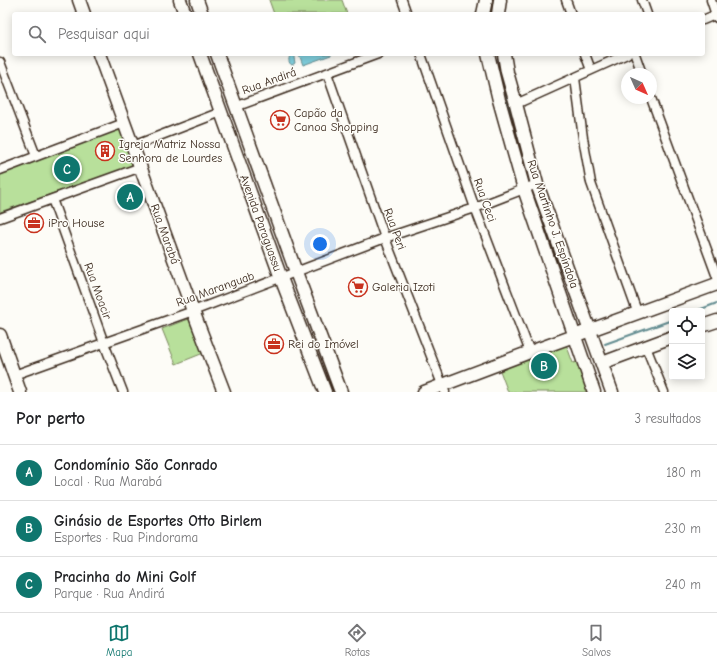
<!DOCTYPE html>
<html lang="pt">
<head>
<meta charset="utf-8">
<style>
  body { margin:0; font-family:"Comic Neue",sans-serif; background:#f6f6f6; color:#202124 }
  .controls { position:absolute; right:12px; bottom:12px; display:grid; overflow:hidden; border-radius:4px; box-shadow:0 2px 10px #0003 }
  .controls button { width:36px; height:36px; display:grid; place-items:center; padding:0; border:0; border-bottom:1px solid #e0e0e0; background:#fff; color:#202124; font:20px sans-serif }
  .compass { position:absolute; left:621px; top:68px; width:36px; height:36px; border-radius:50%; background:#fff; box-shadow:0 2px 10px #0003; rotate:135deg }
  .you { position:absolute; left:320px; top:244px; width:14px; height:14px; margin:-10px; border:3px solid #fff; border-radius:50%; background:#1a73e8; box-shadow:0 0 0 6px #1a73e833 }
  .badge { display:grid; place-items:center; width:26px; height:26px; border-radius:50%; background:#0f766e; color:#fff; font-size:13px; font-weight:700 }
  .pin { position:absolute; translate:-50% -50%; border:2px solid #fff; box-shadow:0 1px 4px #0006 }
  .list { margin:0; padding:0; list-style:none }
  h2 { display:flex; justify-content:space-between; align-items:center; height:52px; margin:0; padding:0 16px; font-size:17px }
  h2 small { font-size:13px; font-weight:400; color:#757577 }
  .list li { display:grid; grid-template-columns:26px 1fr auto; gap:12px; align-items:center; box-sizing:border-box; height:56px; padding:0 16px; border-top:1px solid #e0e0e0 }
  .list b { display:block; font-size:15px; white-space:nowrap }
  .list p { margin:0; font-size:13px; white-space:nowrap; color:#757577 }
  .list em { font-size:13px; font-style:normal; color:#757577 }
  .icon { flex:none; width:22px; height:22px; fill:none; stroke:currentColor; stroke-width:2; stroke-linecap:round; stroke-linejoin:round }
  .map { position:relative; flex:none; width:717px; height:392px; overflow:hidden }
  .search { position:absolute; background:#fff; box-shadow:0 2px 10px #0003; left:12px; right:12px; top:12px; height:44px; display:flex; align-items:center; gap:10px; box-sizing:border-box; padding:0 14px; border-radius:4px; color:#757577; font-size:15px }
  .sheet { height:220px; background:#fff }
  nav { display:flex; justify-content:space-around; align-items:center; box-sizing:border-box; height:56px; border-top:1px solid #e0e0e0; background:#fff; font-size:11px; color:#757577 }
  nav a { display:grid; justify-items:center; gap:2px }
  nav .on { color:#0f766e }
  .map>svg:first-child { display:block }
  .green { fill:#b8e09b; stroke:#7a855c }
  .water { fill:#80cfdd; stroke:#648d91 }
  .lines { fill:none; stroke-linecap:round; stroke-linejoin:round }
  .stream { stroke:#648d91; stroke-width:2 }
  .street-casing { stroke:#3b2a1e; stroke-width:11 }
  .secondary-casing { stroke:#3b2a1e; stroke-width:15 }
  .street { stroke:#fdfcf7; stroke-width:8 }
  .secondary { stroke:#fdfcf7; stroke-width:12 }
  .labels { text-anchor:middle; stroke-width:3; stroke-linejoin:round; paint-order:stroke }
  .street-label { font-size:12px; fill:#3b2a1e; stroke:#fdfcf7 }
  .poi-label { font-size:12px; fill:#3b2a1e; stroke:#fdfcf7; text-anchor:start }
</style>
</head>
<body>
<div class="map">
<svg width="717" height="392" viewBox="0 0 717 392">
  <rect width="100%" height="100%" fill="#fdfcf7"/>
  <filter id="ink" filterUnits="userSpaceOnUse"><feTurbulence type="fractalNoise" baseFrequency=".025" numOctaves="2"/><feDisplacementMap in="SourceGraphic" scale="8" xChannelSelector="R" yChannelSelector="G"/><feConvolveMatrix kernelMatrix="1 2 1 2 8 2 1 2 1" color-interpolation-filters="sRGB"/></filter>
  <g filter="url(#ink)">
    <path class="green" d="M269 0H342L347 14H274Z
      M121 129 134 165 0 212V173Z
      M193 317 206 352 176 364 162 329Z
      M566 344 573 363 580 361 584 372 581 374 587 391 584 392H508L499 368Z"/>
    <path class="water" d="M291 54H295L294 58 295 63 292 65C288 63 288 58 291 54Z
      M299 54H331V55L303 65Z"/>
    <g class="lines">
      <path class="stream" d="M498 54 499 63
        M503 79 509 107 530 180
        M533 190 535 199 558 260
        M696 311 717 303
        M605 344 672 320"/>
      <g class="street-casing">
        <path id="street" d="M402 0 407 14
          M566 0 571 14
          M642 0 647 14
          M711 0 717 18
          M703 20 717 14
          M421 54 475 208 530 352
          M585 54 591 70
          M635 54 642 74
          M0 62 36 156
          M327 73 385 238 445 392
          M575 78 583 138 591 183 638 314
          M651 98 717 277
          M516 104 627 54
          M235 107 378 54
          M133 146 221 112
          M0 170 124 123
          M52 199 104 343 123 392
          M0 218 52 199 141 167
          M646 347 664 392
          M14 375 193 311 385 238 475 208 537 184"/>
      </g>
      <g class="secondary-casing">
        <path id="secondary" d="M79 0 84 14
          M180 0 185 14
          M197 0 202 14
          M483 14 486 0
          M498 14 500 0
          M99 54 193 311 224 392
          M200 54 281 278 325 392
          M217 54 296 272 341 392
          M488 54 499 100 524 189 594 392
          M504 54 507 72 516 104 537 184 612 392
          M702 326 717 321
          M0 335 20 392
          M602 363 672 337
          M424 392 530 352 717 284"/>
      </g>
      <use href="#street" class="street"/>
      <use href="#secondary" class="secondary"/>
    </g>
  </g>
  <defs>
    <g id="supermarket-ring" transform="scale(1)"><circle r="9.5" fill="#fdfcf7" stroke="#c8321e" stroke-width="1.5"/><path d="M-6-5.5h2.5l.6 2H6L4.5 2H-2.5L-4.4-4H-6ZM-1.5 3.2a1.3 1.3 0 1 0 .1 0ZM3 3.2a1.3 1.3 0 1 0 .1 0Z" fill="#c8321e"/></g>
    <g id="building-ring" transform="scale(1)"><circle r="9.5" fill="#fdfcf7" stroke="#c8321e" stroke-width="1.5"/><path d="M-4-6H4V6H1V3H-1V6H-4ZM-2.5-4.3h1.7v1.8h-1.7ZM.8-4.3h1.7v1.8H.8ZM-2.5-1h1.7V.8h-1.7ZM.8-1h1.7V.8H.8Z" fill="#c8321e"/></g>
    <g id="office-ring" transform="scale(1)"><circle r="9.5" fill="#fdfcf7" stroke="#c8321e" stroke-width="1.5"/><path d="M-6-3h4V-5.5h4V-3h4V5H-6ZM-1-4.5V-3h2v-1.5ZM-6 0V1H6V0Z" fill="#c8321e"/></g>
  </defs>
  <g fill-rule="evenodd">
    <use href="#supermarket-ring" x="280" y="120"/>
    <use href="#building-ring" x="105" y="151"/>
    <use href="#office-ring" x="34" y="223"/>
    <use href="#supermarket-ring" x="358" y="287"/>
    <use href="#office-ring" x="274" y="344"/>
  </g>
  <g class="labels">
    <g class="street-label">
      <text transform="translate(269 81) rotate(-20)" y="4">Rua Andirá</text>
      <text transform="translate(485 200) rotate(70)" y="4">Rua Ceci</text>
      <text transform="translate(261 223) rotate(70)" y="4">Avenida Paraguassu</text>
      <text transform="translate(553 224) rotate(71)" y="4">Rua Martinho J. Espíndola</text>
      <text transform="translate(395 229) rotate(70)" y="4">Rua Peri</text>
      <text transform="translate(165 234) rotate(70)" y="4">Rua Marabá</text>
      <text transform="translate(215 289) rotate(-20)" y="4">Rua Maranguab</text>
      <text transform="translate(98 291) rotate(70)" y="4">Rua Moacir</text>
    </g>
    <g class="poi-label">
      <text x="294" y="117">Capão da<tspan x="294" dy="14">Canoa Shopping</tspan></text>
      <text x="119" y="148">Igreja Matriz Nossa<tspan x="119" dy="14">Senhora de Lourdes</tspan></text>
      <text x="48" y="227">iPro House</text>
      <text x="372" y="291">Galeria Izoti</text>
      <text x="288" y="348">Rei do Imóvel</text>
    </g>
  </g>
</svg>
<div class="controls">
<button><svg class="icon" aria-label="locate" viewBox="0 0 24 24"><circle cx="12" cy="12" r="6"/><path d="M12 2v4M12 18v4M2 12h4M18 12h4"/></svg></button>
<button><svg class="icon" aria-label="layers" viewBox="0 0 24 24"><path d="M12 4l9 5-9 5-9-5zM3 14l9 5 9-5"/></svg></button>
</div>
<svg class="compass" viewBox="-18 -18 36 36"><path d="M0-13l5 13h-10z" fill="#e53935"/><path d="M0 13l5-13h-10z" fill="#757577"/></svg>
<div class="you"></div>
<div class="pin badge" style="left:130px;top:197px">A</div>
<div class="pin badge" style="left:544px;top:366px">B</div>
<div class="pin badge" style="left:67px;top:169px">C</div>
<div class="search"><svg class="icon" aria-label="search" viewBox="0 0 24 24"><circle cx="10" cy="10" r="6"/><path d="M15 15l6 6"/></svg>Pesquisar aqui</div>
</div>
<section class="sheet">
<h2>Por perto<small>3 resultados</small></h2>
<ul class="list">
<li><span class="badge">A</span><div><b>Condomínio São Conrado</b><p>Local · Rua Marabá</p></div><em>180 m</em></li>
<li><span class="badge">B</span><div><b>Ginásio de Esportes Otto Birlem</b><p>Esportes · Rua Pindorama</p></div><em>230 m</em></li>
<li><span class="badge">C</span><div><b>Pracinha do Mini Golf</b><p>Parque · Rua Andirá</p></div><em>240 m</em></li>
</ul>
</section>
<nav>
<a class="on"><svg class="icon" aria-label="map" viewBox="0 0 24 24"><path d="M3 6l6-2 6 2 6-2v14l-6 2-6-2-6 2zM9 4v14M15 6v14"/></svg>Mapa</a>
<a><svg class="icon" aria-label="directions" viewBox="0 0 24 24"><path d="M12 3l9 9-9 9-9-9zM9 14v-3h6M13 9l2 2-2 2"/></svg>Rotas</a>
<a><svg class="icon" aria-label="saved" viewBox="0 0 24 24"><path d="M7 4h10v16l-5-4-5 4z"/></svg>Salvos</a>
</nav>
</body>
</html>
